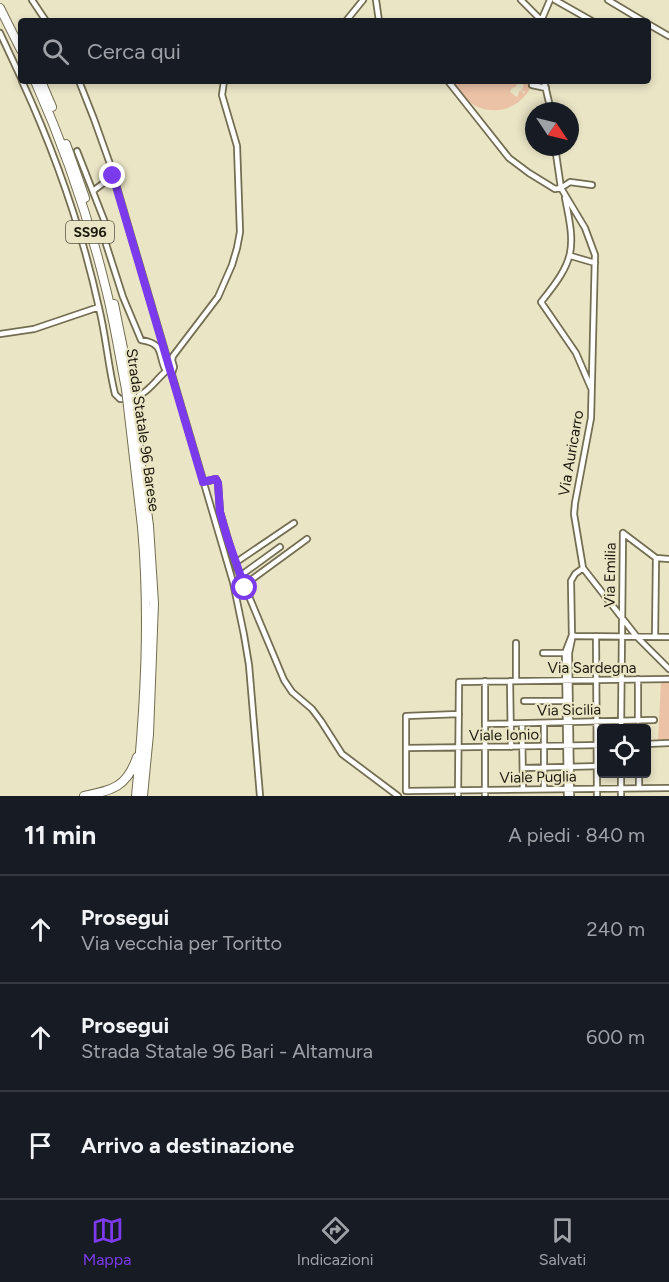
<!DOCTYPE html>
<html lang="it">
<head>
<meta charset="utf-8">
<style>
  body { margin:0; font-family:Figtree,sans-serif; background:#242831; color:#f1f3f6 }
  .controls { position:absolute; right:18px; bottom:18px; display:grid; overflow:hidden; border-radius:6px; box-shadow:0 3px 9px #0003 }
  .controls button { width:54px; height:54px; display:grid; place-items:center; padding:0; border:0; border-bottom:2px solid #363941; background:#171b24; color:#f1f3f6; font:30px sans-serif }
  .compass { position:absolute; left:525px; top:102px; width:54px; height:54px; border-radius:50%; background:#171b24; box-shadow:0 3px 9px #0003; rotate:125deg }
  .stop { position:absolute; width:18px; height:18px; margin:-14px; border:4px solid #7c3aed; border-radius:50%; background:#fff }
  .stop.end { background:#7c3aed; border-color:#fff; box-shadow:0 2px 6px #0008 }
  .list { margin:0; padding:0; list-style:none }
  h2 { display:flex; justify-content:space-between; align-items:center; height:78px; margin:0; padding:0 24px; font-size:26px }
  h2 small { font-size:20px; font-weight:400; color:#9ea1a6 }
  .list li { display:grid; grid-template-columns:39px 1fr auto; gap:18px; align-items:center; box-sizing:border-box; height:108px; padding:0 24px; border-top:2px solid #363941 }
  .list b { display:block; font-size:22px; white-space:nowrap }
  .list p { margin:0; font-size:20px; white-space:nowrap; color:#9ea1a6 }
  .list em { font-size:20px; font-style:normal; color:#9ea1a6 }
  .icon { flex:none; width:33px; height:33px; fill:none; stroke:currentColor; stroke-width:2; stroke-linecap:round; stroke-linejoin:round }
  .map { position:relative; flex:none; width:669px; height:796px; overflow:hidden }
  .search { position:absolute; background:#171b24; box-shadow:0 3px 9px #0003; left:18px; right:18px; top:18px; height:66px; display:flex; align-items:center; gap:15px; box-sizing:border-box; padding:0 21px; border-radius:6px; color:#9ea1a6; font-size:22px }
  .sheet { height:402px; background:#171b24 }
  nav { display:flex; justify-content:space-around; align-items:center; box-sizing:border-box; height:84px; border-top:2px solid #363941; background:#171b24; font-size:16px; color:#9ea1a6 }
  nav a { display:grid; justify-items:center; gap:3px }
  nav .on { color:#7c3aed }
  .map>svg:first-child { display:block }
  .green { fill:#ebc2a6 }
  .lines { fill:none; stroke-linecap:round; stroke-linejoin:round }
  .minor-casing { stroke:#736e52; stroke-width:8 }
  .highway-casing { stroke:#736e52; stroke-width:10 }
  .minor { stroke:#fff; stroke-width:4.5 }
  .highway { stroke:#fff; stroke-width:8 }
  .highway-bridge-casing { stroke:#736e52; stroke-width:10; stroke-linecap:butt }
  .highway-bridge { stroke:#fff; stroke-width:8 }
  .route { stroke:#7c3aed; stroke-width:8 }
  .labels { text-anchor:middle; stroke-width:4.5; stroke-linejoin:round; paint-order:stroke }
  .shield { fill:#eae5c5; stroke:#595645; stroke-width:1.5 }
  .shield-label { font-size:14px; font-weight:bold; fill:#1b190e }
  .street-label { font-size:15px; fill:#1b190e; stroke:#eae5c5 }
</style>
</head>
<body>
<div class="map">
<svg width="669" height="796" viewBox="0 0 669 796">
  <rect width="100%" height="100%" fill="#eae5c5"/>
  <path class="green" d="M452 81H516L517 83 516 87 512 88 510 92 517 97 520 90 524 94 525 92 521 90 524 86 521 81H532C527 107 493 119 471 103 464 97 458 88 452 81Z
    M661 682H669V740L658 741Z"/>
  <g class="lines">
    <g class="minor-casing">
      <path id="minor" d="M32 0 46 21
        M376 0 379 21
        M521 0 541 20
        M555 0 592 21
        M608 0 643 21
        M346 21 363 0
        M541 21 550 0
        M648 24 669 36
        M0 33 21 78
        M22 81C55 153 82 230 99 308 106 336 108 366 115 394L120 399C145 399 149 387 165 372
        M79 81 94 119 110 164 233 582 244 635 249 665 260 796
        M448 81 509 158 529 173 555 189 561 188 570 182 592 185
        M544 81 551 111
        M532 85 546 88
        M555 147 561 188 585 228 595 255 591 418 575 503 574 514 583 568 637 637 669 669
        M77 151 106 225V244L123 297 141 340C166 344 157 355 166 371
        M93 191 113 176
        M565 198C576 250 575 260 541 302L576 353 591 388
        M571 256 595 263
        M0 334 34 329 99 307
        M172 373 174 367 172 360 173 356 218 297 232 265 237 248 240 232 237 146 222 95 224 81
        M203 482 216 479 218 483 220 512 235 563 284 680 292 692 312 709 321 721 342 754 398 796
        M623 533 656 558
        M235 563 294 523
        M240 576 280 547
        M244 585 307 539
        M572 635 575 636 669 637
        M596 636 597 796
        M655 637 656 558 669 559
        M516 643V680
        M543 653H565
        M638 679V721
        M485 681V796
        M510 681 511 747
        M524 701H565
        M459 714 406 716V791L669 788
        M544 723V789
        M485 724 654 720
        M522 724 523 789
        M621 728 623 533
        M646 744 669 743
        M407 748 602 745
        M523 768 602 766
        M621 774V796
        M639 774V788
        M458 796 459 682 669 679
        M567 796 565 653 572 635
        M571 796 569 653 572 639 571 581 575 574 583 568"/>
    </g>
    <g class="highway-casing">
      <path id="highway" d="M0 8 21 50
        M35 81C64 146 88 216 105 285 114 319 119 354 126 389
        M41 81 52 107
        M66 144 85 198
        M114 304 131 388
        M84 796C113 790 127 787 137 757
        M136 796C145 706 150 617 142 527
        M143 796 149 734 154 603 149 526"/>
    </g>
    <use href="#minor" class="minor"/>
    <use href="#highway" class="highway"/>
    <g class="highway-bridge-casing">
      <path id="highway-bridge" d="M131 388 149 526
        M126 389 142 527"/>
    </g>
    <use href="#highway-bridge" class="highway-bridge"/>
  </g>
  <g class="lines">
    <path class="route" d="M113 176 203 482 216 479 218 483 220 512 227 537 245 588"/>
  </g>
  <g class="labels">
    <rect class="shield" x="66" y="221" width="48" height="22" rx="4.5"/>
    <g class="shield-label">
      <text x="90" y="237">SS96</text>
    </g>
    <g class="street-label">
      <text transform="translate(143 430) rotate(82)" y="5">Strada Statale 96 Barese</text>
      <text transform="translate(571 453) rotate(-80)" y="5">Via Auricarro</text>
      <text transform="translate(610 575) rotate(-89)" y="5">Via Emilia</text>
      <text x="592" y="673">Via Sardegna</text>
      <text transform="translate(569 710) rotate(-1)" y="5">Via Sicilia</text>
      <text transform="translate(504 735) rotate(-1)" y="5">Viale Ionio</text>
      <text transform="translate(538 777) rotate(-1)" y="5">Viale Puglia</text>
    </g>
  </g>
</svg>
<div class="controls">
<button><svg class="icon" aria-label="locate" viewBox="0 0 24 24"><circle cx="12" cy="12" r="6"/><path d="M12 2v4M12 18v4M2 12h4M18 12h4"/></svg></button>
</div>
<svg class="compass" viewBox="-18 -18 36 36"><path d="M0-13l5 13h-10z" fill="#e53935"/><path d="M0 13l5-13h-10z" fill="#9ea1a6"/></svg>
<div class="stop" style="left:245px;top:588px"></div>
<div class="stop end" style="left:113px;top:176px"></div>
<div class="search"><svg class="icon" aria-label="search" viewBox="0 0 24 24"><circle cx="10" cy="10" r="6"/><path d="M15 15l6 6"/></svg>Cerca qui</div>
</div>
<section class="sheet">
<h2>11 min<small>A piedi · 840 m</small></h2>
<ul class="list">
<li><svg class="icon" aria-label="ahead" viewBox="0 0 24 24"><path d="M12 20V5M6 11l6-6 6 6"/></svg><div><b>Prosegui</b><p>Via vecchia per Toritto</p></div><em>240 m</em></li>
<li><svg class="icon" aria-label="ahead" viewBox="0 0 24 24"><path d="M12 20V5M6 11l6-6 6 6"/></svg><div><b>Prosegui</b><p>Strada Statale 96 Bari - Altamura</p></div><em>600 m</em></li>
<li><svg class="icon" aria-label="arrive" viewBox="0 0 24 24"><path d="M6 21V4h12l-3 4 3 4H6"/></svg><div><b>Arrivo a destinazione</b></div></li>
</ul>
</section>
<nav>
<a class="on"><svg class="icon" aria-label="map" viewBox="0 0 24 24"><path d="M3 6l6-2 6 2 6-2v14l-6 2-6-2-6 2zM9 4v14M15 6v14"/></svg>Mappa</a>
<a><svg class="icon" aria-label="directions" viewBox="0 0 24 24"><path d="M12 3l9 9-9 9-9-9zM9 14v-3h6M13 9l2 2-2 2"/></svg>Indicazioni</a>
<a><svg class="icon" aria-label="saved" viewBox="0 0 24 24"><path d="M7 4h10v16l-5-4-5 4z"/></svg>Salvati</a>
</nav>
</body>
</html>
